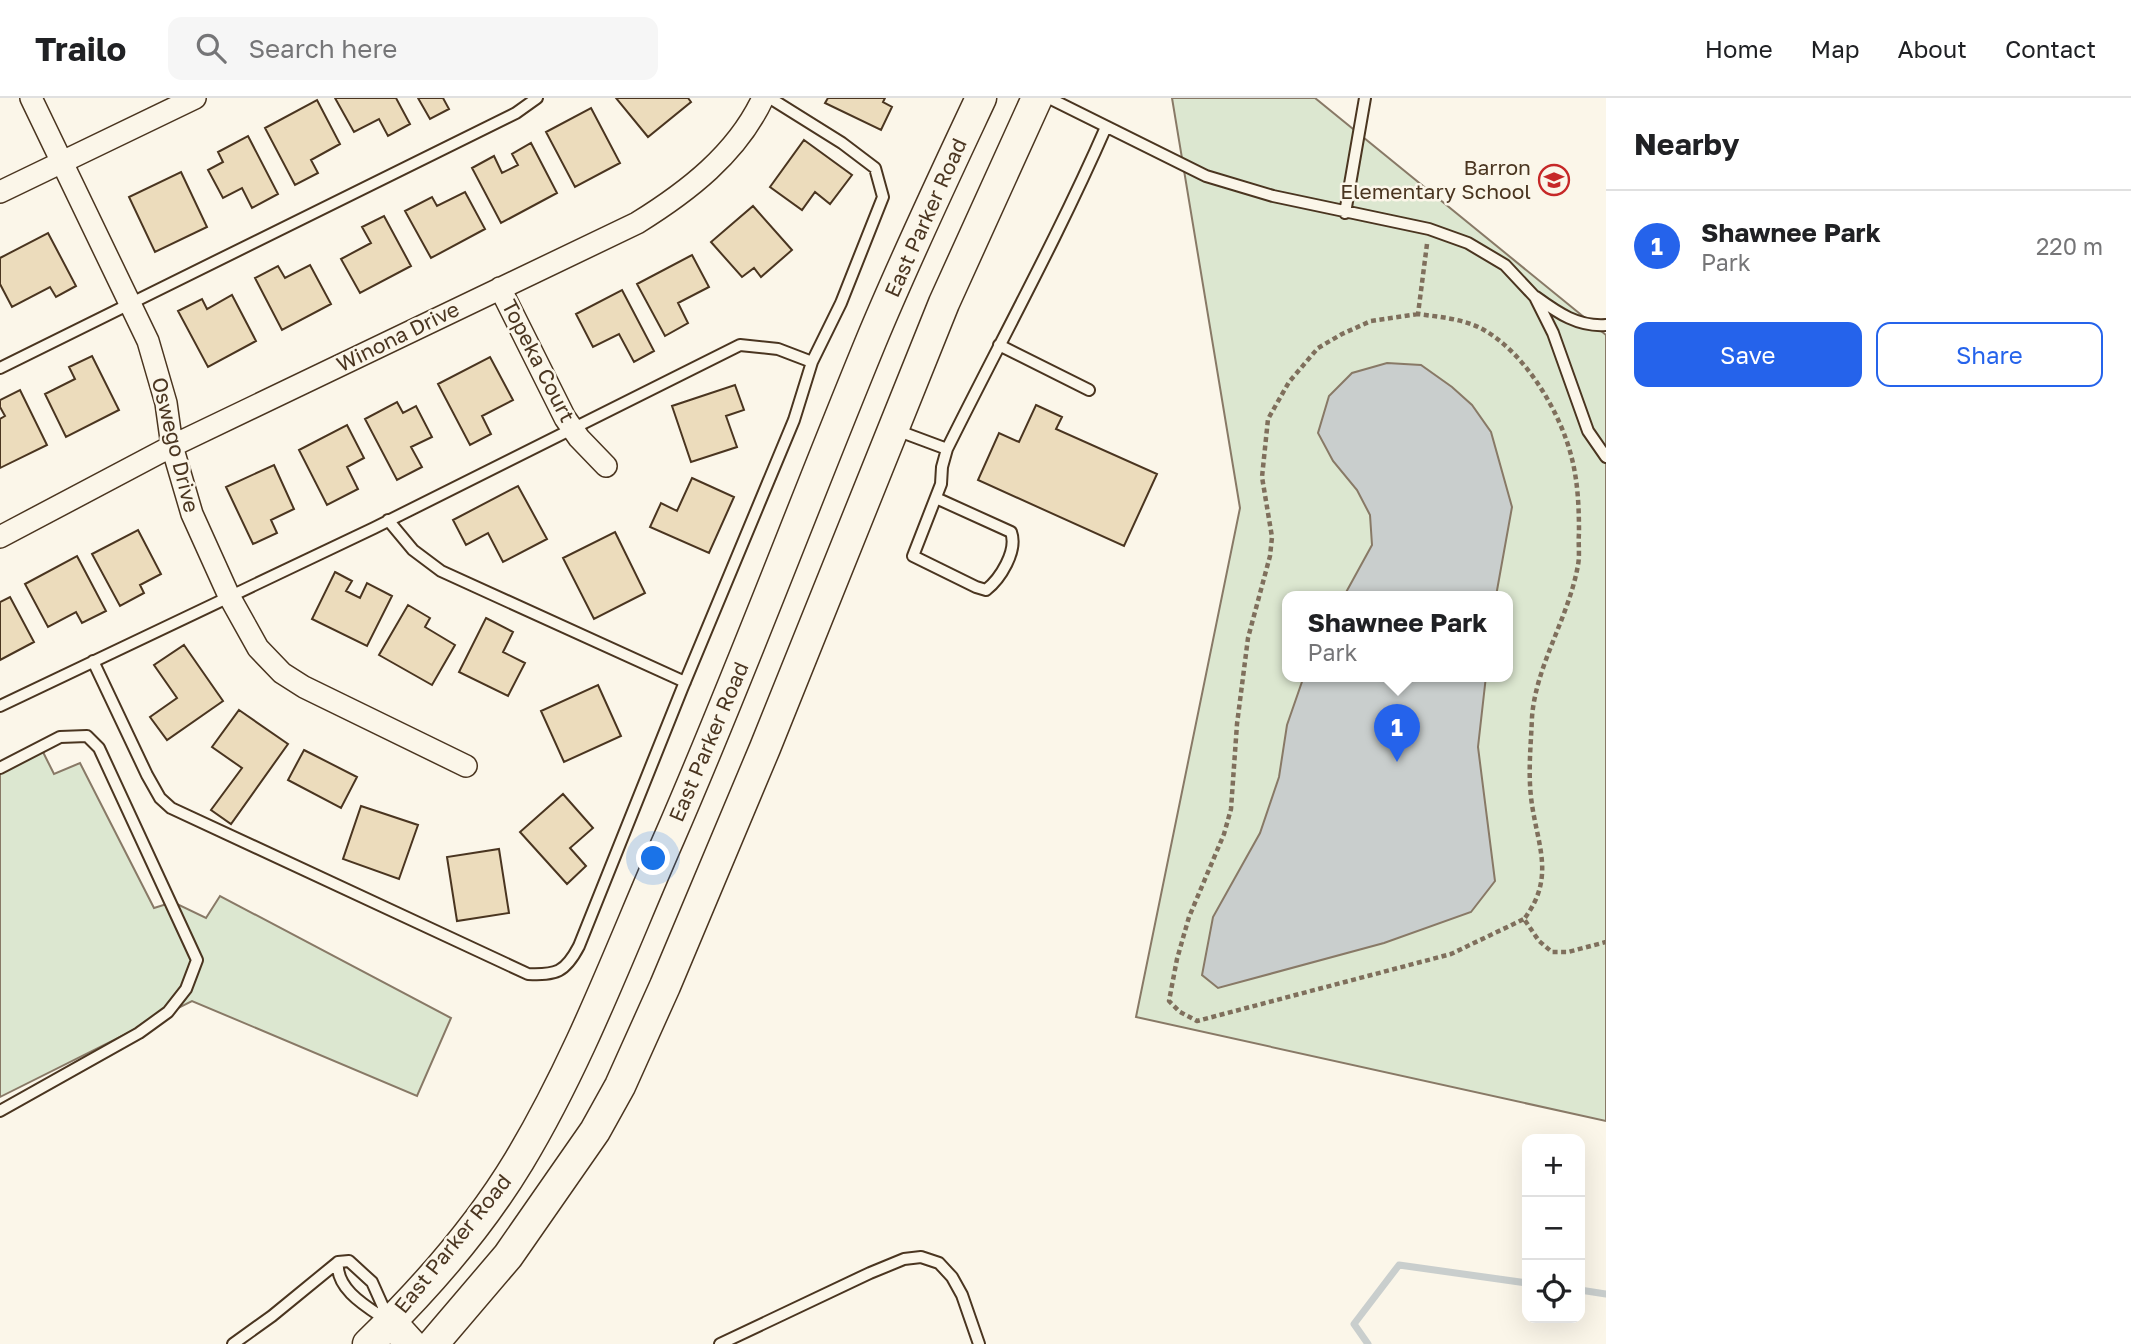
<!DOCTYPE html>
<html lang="en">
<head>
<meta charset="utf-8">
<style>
  body { margin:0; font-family:"Golos Text",sans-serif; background:#f6f6f6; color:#202124 }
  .controls { position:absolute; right:21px; bottom:21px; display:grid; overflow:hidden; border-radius:14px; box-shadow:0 7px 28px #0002 }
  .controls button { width:63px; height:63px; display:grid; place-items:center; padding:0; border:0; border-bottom:2px solid #e0e0e0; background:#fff; color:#202124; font:35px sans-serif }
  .you { position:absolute; left:654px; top:761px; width:24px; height:24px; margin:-18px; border:5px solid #fff; border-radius:50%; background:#1a73e8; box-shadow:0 0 0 10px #1a73e833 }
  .badge { display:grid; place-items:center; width:46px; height:46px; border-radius:50%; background:#2563eb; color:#fff; font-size:23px; font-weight:700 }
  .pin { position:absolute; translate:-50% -58px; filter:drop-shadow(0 2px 4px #0008) }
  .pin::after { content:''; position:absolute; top:37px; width:24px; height:21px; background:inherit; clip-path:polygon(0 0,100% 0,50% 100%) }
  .popup { position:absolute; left:1282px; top:493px; width:231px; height:91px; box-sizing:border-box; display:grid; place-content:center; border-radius:14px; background:#fff; filter:drop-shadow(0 2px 5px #0005); font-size:23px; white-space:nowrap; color:#757577 }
  .popup b { font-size:26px; color:#202124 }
  .popup::after { content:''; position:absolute; left:50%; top:100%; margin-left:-14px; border:14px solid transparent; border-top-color:#fff }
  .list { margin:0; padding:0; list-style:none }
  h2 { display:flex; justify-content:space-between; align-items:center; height:91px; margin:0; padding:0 28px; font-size:30px }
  h2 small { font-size:23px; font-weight:400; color:#757577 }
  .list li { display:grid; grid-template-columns:46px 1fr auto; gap:21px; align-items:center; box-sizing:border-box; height:112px; padding:0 28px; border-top:2px solid #e0e0e0 }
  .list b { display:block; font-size:26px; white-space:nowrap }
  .list p { margin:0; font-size:23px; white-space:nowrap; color:#757577 }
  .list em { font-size:23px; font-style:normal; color:#757577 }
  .actions { display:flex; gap:14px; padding:21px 28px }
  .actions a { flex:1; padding:16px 0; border:2px solid #2563eb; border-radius:14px; text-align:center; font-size:24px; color:#2563eb }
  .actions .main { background:#2563eb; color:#fff }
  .icon { flex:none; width:38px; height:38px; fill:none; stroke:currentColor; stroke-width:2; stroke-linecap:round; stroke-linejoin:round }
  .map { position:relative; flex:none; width:1606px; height:1246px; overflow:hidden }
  header { display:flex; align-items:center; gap:42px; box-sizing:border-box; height:98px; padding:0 35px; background:#fff; border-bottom:2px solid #e0e0e0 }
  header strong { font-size:33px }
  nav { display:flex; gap:38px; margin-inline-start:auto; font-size:24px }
  .search { width:490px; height:63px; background:#f6f6f6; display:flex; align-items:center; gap:18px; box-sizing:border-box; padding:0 24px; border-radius:14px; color:#757577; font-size:26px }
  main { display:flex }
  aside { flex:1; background:#fff }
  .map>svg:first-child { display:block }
  .green { fill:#dce7d0; stroke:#887966; stroke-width:2; fill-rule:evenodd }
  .water { fill:#c9cecd; stroke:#887966; stroke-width:2 }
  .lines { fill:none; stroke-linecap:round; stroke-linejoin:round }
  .stream { stroke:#c9cecd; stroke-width:7 }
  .building { fill:#ecdcbc; stroke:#4a3520; stroke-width:2 }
  .service-casing { stroke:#4a3520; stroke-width:14 }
  .minor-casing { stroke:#4a3520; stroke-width:24 }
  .secondary-casing { stroke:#4a3520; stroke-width:33 }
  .path { stroke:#7f6f5c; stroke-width:4.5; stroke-dasharray:5 3.5; stroke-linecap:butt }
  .service { stroke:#fbf6e9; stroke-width:10 }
  .minor { stroke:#fbf6e9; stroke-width:21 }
  .secondary { stroke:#fbf6e9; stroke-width:30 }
  .labels { text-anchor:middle; stroke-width:5; stroke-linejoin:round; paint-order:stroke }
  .poi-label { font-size:21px; fill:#4a3520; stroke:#fbf6e9; text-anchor:end }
  .street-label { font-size:21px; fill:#4a3520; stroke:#fbf6e9 }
</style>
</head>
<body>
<header>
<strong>Trailo</strong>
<div class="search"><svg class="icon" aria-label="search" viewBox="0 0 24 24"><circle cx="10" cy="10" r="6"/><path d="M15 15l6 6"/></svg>Search here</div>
<nav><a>Home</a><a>Map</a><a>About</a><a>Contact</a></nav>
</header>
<main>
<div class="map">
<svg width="1606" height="1246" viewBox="0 0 1606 1246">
  <rect width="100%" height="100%" fill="#fbf6e9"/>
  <path class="green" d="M1172 0H1315L1606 237V1023L1136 919 1240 410ZM1287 498H1507V578H1287Z
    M41 650 54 676 80 665 154 810 173 804 206 820 220 798 451 920 417 998 192 903 0 999V668Z"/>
  <path class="water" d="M1387 265 1421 267 1452 289 1472 307 1491 334 1512 409 1496 498H1344L1372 447 1370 417 1357 392 1333 363 1318 335 1329 298 1352 275Z
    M1304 578H1486L1478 649 1495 783 1471 814 1384 845 1218 890 1202 877 1213 819 1260 735 1279 679 1287 627Z"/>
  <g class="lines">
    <path class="stream" d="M1580 1192 1606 1196
      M1368 1246 1354 1226 1399 1167 1527 1185"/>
  </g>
  <path class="building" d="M335 0H396L410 26 388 38 379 21 354 34Z
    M418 0H443L449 11 430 21Z
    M616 0H688L691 4 648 39Z
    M828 0H885L883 4 892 9 881 32 825 5Z
    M317 2 340 46 311 62 318 75 295 87 265 30Z
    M591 10 620 65 575 89 546 34Z
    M248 38 278 96 252 110 242 90 223 100 208 72 223 64 218 54Z
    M804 42 852 77 830 106 815 94 802 112 770 89Z
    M531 45 557 95 501 125 472 70 494 58 502 75 518 67 512 56Z
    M181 74 207 129 155 154 129 99Z
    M465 94 485 131 431 160 405 113 432 99 437 108Z
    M753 108 792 152 761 179 754 170 742 179 711 144Z
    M384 118 411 168 360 195 341 161 371 145 362 129Z
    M48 135 76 188 56 199 50 189 12 209 0 186V160Z
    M692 157 709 189 678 205 688 225 665 238 637 186Z
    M310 167 331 206 282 232 255 180 278 168 285 180Z
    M622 192 654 253 634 264 619 236 593 249 576 216Z
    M232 197 256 243 208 269 178 213 202 201 207 211Z
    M92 258 119 312 66 339 45 296 75 281 69 269Z
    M490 259 513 302 482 318 491 336 470 347 438 286Z
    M735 287 744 312 726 318 737 349 691 364 672 308Z
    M20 292 47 347 0 370V321L5 318 0 309V302Z
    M397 304 403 315 416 308 432 339 411 349 422 369 397 382 365 321Z
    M1036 307 1062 319 1056 331 1157 376 1124 448 978 382 999 335 1019 344Z
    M347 327 364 360 347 369 358 391 327 407 299 352Z
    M274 367 294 411 271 422 277 435 253 446 226 389Z
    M692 380 734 399 709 455 650 429 661 405 677 413Z
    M518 388 547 441 503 464 488 435 466 447 453 422Z
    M138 432 161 476 140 487 144 495 120 508 92 456Z
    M615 434 645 495 594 521 563 460Z
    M77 458 106 513 82 525 76 514 48 529 25 486Z
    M335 474 352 483 346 493 360 500 367 485 392 498 367 548 312 521Z
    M10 499 34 544 0 562V504Z
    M408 507 430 520 425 529 455 547 432 587 379 557Z
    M486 520 513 534 503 554 525 565 508 598 459 574Z
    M184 547 223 603 167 642 150 619 177 600 154 567Z
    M598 587 621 638 564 664 541 613Z
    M239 612 288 646 231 726 211 712 242 670 212 649Z
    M304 652 357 679 341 710 288 682Z
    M563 696 593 730 570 750 586 768 567 786 520 734Z
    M361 708 418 727 399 781 343 761Z
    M499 751 509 815 457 823 447 759Z"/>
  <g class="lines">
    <g class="service-casing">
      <path id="service" d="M1049 0 1206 78 1273 98 1429 131 1468 145 1505 167 1535 199 1553 235 1588 333 1606 359
        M1345 115 1365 0
        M1536 199C1558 215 1578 229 1606 227
        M999 247 1089 292
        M0 270 516 15 537 0
        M896 332 947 351C1000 244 1058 139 1106 29
        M936 400 1011 434C1018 453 1000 481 986 492L976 489 913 458 941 386 942 369 947 351
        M388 422 413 452 441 473 685 584
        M93 563 147 677 160 700 171 710 528 876C556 877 565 875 579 848L682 591 794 322 812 264
        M0 608 374 430 740 247 778 251 812 264 841 205 883 99 875 70 842 45 770 0
        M0 670 60 639 87 638 99 650 197 862 186 891 168 914 139 935 0 1013
        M338 1164C335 1192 369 1210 388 1223
        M233 1246 272 1218 338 1164 349 1163 372 1184 389 1222
        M720 1246 870 1175 904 1161 921 1159 939 1165 952 1179 962 1197 979 1246"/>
    </g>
    <g class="minor-casing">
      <path id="minor" d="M31 0 148 243 166 305 172 348 192 416 229 498 258 550 282 575 304 589 466 668
        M0 94 195 0
        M500 190 565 320 579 340 606 368
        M0 439 172 348 637 125C687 94 737 56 763 0"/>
    </g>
    <g class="secondary-casing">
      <path id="secondary" d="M391 1224 411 1246
        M368 1246C425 1191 478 1131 519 1063 581 960 622 847 670 738 741 575 803 408 871 243 905 161 943 81 981 0
        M433 1246 508 1158 595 1033 620 988 665 888 765 650 944 205 1037 0"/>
    </g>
    <path class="path" d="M1427 146 1418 216C1440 219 1465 221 1484 232 1526 256 1561 315 1572 361 1578 385 1579 410 1579 435 1578 445 1580 457 1578 467 1569 519 1536 567 1532 619 1531 646 1528 672 1531 699 1536 745 1557 778 1524 821L1539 843 1552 854H1568L1606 844
      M1418 216 1371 223 1342 236 1318 250 1289 284 1268 321 1262 379 1272 439 1270 458 1248 540 1237 626 1231 711 1224 736 1189 819 1177 861 1169 903 1180 914 1197 923 1451 856 1524 821"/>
    <use href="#service" class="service"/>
    <use href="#minor" class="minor"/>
    <use href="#secondary" class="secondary"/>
  </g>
  <defs>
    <g id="school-ring" transform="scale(1.575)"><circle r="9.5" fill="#fbf6e9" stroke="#c62828" stroke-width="1.5"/><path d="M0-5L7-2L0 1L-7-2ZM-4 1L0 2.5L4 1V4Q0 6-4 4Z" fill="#c62828"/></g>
  </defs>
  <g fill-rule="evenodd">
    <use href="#school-ring" x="1554" y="82"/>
  </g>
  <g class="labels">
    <g class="poi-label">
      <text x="1531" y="77">Barron<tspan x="1531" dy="24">Elementary School</tspan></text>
    </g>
    <g class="street-label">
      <text transform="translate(926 120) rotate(-66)" y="7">East Parker Road</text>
      <text transform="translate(398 239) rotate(-26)" y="7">Winona Drive</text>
      <text transform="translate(538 263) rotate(63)" y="7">Topeka Court</text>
      <text transform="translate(175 347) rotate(76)" y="7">Oswego Drive</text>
      <text transform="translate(709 644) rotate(-67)" y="7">East Parker Road</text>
      <text transform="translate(453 1146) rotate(-51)" y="7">East Parker Road</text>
    </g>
  </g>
</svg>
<div class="controls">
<button>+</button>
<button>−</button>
<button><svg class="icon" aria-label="locate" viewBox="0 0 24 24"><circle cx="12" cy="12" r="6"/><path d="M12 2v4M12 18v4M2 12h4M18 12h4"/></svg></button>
</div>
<div class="you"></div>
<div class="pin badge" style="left:1397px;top:664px">1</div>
<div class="popup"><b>Shawnee Park</b>Park</div>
</div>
<aside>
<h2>Nearby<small></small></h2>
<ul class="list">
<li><span class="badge">1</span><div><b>Shawnee Park</b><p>Park</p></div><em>220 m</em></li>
</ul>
<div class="actions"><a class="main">Save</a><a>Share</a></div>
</aside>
</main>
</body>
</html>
